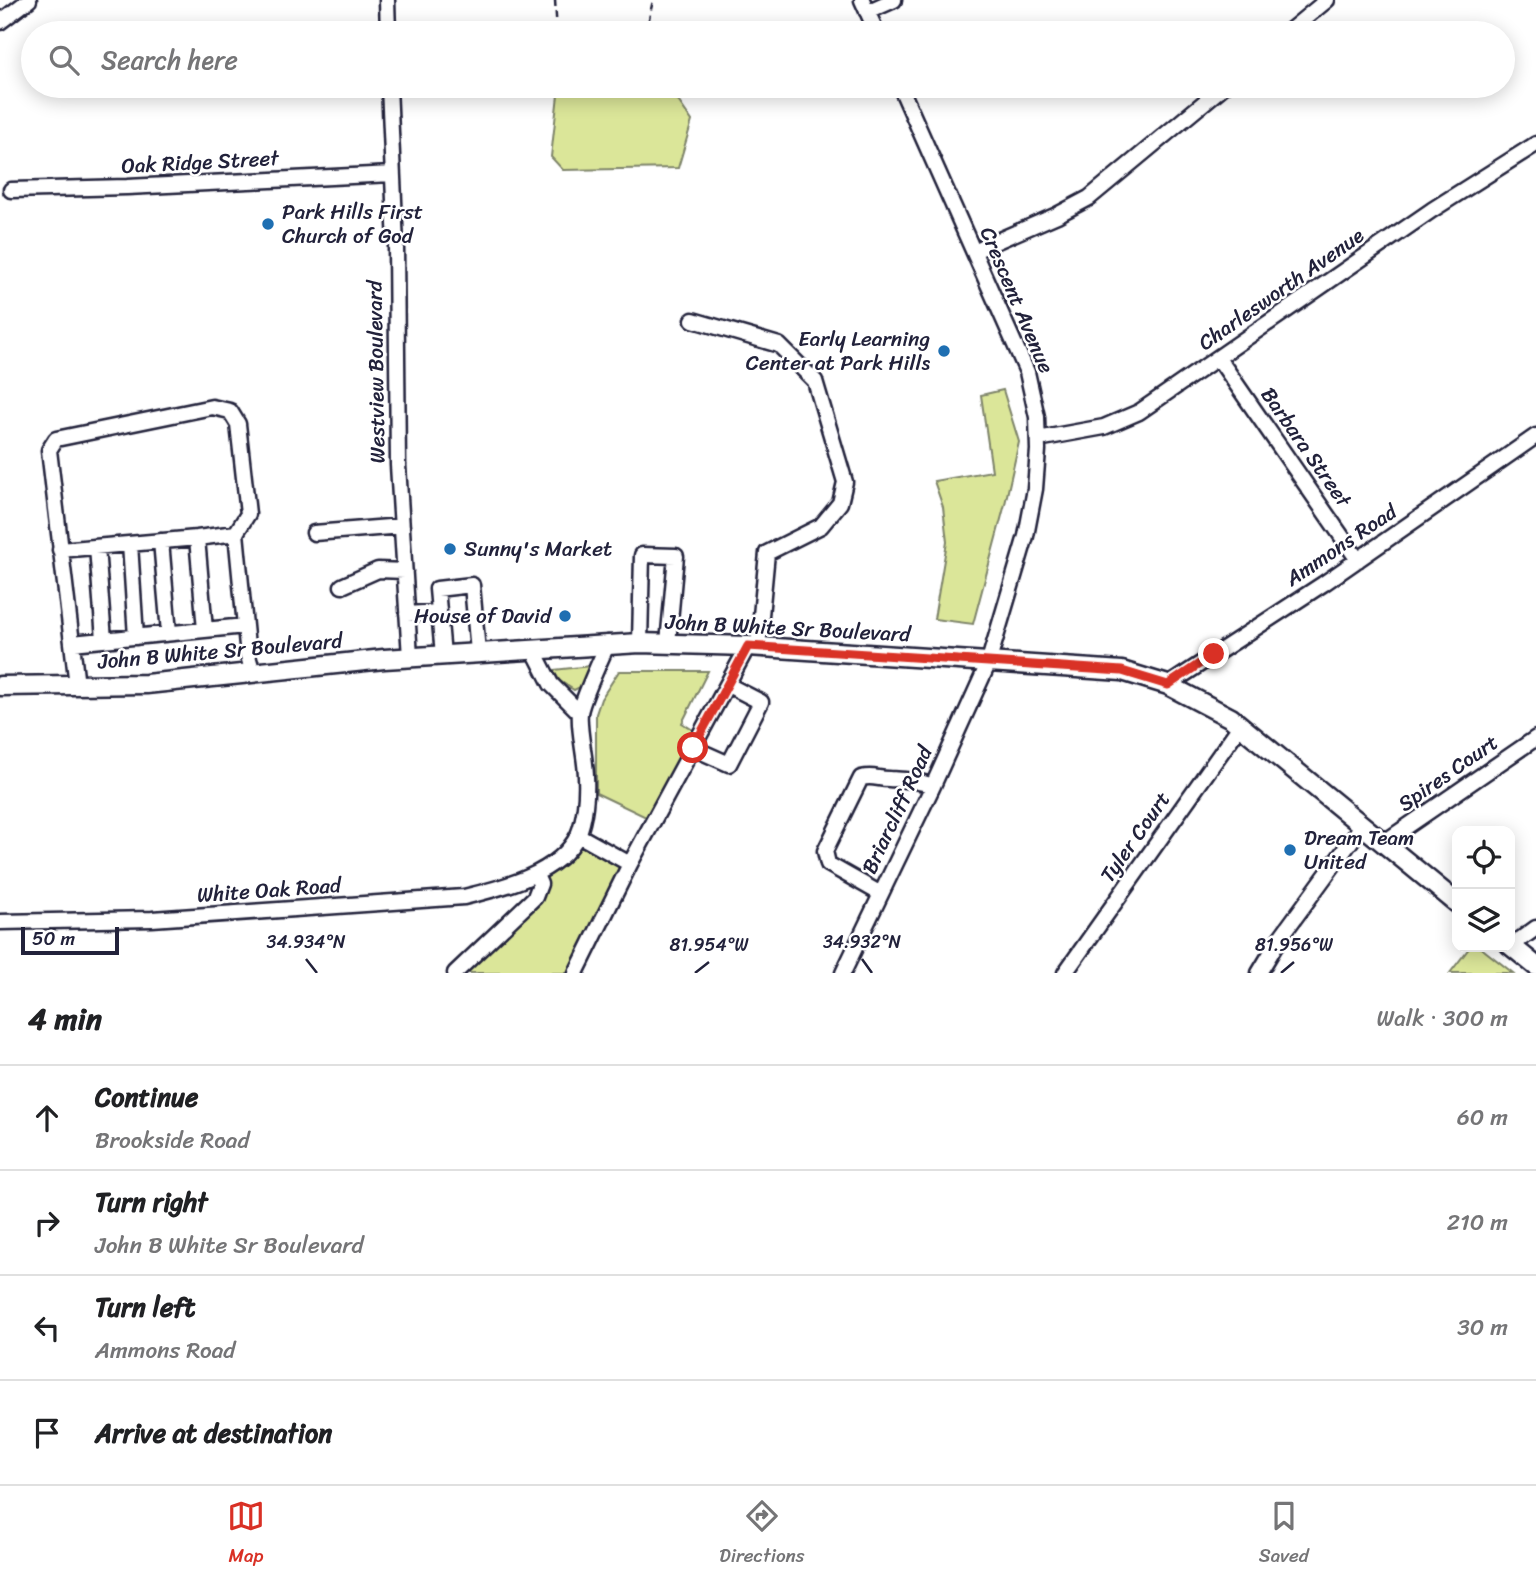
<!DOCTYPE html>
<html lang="en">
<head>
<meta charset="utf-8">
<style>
  body { margin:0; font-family:Sriracha,sans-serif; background:#f2f2f2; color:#202124 }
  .controls { position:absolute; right:21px; bottom:21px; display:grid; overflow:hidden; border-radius:14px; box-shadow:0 4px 18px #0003 }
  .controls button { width:63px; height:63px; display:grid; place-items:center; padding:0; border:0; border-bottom:2px solid #e0e0e0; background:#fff; color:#202124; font:35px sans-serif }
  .scale { position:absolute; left:21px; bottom:18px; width:98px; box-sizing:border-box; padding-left:7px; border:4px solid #22223b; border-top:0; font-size:19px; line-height:24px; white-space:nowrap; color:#22223b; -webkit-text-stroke:5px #fff; paint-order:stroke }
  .stop { position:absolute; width:21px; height:21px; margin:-16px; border:5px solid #d93025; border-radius:50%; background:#fff }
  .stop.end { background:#d93025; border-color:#fff; box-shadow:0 2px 7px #0008 }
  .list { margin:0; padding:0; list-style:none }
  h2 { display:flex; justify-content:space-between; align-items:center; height:91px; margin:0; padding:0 28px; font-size:30px }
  h2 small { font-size:23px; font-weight:400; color:#757577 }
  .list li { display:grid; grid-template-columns:46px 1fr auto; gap:21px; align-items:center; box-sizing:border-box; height:105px; padding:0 28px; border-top:2px solid #e0e0e0 }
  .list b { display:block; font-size:26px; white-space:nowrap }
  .list p { margin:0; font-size:23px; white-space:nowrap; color:#757577 }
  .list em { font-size:23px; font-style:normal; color:#757577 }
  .icon { flex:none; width:38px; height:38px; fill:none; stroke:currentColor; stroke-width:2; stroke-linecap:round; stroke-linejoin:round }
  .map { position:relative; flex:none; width:1536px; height:973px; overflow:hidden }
  .search { position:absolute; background:#fff; box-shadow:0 4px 18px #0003; left:21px; right:21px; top:21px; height:77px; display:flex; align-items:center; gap:18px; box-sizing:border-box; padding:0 24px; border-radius:38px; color:#757577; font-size:26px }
  .sheet { height:511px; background:#fff }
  nav { display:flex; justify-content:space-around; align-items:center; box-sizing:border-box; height:98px; border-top:2px solid #e0e0e0; background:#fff; font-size:19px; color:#757577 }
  nav a { display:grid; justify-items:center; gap:4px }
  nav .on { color:#d93025 }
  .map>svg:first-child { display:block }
  .green { fill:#dbe699; stroke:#7e846a; stroke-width:2 }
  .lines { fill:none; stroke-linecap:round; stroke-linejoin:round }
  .minor-casing { stroke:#22223b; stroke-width:19 }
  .major-casing { stroke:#22223b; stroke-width:23 }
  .path { stroke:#22223b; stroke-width:2.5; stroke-dasharray:7 5; stroke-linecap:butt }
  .minor { stroke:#fff; stroke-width:14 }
  .major { stroke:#fff; stroke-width:18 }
  .route { stroke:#d93025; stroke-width:9 }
  .ticks { fill:none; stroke:#22223b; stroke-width:2.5 }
  .poi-dot { fill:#1f6fb2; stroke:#fff; stroke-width:2.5 }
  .labels { text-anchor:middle; stroke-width:5; stroke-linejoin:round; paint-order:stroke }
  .street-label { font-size:21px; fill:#22223b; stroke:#fff }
  .poi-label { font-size:21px; fill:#22223b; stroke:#fff; text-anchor:start }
  .ticks-label { font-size:18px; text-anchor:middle; fill:#22223b; stroke:#fff; stroke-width:5; stroke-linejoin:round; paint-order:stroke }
</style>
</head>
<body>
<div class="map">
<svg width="1536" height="973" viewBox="0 0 1536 973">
  <rect width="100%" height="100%" fill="#fff"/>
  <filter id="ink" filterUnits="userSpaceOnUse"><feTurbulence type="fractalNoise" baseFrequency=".0143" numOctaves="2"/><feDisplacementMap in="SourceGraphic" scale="14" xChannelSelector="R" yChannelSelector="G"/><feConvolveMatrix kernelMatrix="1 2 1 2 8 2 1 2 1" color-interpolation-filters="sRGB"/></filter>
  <g filter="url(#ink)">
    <path class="green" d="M559 86H668L692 121 678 168 563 170 551 157Z
      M1003 390 1019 442 1005 504 973 624 934 619 947 542 943 507 934 481 992 471 981 395Z
      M591 666 580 687 574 690 560 681 553 670Z
      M619 671H708L682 723 693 730 648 818 596 793V714L601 699Z
      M578 835 630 864 574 973H452L535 897 536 875Z
      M1470 947H1480L1513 973H1450Z"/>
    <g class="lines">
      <g class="minor-casing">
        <path id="minor" d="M387 0 388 33
          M862 0 877 33
          M867 12 894 0
          M0 22 29 0
          M1287 33 1327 0
          M389 86 396 246 398 465 410 657
          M11 190 127 187 392 174
          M974 251 1057 215 1089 198 1224 86
          M693 320 779 345 815 381 845 482 840 503 821 526 767 553 758 647
          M1219 359 1358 560
          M1038 439 1104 427 1139 412 1432 210 1536 144
          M314 533 402 526
          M197 538 205 630
          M161 541 169 633
          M130 544 136 637
          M97 547 104 640
          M60 550 197 538 236 533
          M342 586 378 570 405 571
          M407 614 439 612
          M72 643 49 450 56 439 212 407 230 411 238 424 248 514 236 533 245 626
          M640 643 642 555 676 556 668 643
          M533 649 551 684 580 713
          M443 655 437 589 472 585 478 652
          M1168 685 1323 584 1536 436
          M77 686 72 643 245 626 248 656 253 673
          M693 748 729 764 761 702 728 685
          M578 835 630 864
          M1383 843 1536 738
          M881 894 828 864 825 851 861 778C874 775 877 779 889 779 905 780 917 780 933 786
          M0 922 152 919 464 897C502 888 559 874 578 835 585 819 587 794 586 777 586 759 578 729 580 713 582 699 601 659 608 643
          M1511 946 1536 928
          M455 973 535 897 540 884 536 875
          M576 973 630 864 748 646
          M843 973 931 790 988 664 1026 536 1035 489 1038 450 1037 417 1027 372 900 86
          M1065 973 1240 726
          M1259 973 1280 938 1362 826"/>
      </g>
      <g class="major-casing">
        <path id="major" d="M0 686 146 684 384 659 640 643 748 646 1122 671 1168 685 1231 718 1457 903
          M1510 945 1536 966"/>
      </g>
      <path class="path" d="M555 0 557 33
        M646 33 653 0"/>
      <use href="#minor" class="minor"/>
      <use href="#major" class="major"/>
    </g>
  </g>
  <g class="lines" filter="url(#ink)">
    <path class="route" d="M693 748 748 646 1122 671 1168 685 1214 654"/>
  </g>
  <path class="ticks" d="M306 959 317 973M862 959 872 973M695 973 709 962M1281 973 1294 962"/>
  <g class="poi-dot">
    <circle cx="268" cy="224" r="7"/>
    <circle cx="944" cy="351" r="7"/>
    <circle cx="450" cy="549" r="7"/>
    <circle cx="565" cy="616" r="7"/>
    <circle cx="1290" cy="850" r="7"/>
  </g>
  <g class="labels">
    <g class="street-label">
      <text transform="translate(200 162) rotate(-3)" y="7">Oak Ridge Street</text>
      <text transform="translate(1281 289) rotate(-35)" y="7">Charlesworth Avenue</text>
      <text transform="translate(1017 300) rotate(67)" y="7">Crescent Avenue</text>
      <text transform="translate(376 372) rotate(-91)" y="7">Westview Boulevard</text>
      <text transform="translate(1306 447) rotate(55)" y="7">Barbara Street</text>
      <text transform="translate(1341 545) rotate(-34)" y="7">Ammons Road</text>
      <text transform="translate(788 628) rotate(3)" y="7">John B White Sr Boulevard</text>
      <text transform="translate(220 651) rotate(-5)" y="7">John B White Sr Boulevard</text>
      <text transform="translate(1448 773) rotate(-35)" y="7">Spires Court</text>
      <text transform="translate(897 810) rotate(-65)" y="7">Briarcliff Road</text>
      <text transform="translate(1135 837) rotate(-55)" y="7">Tyler Court</text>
      <text transform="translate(269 890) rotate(-4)" y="7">White Oak Road</text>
    </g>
    <g class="poi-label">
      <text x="282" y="219">Park Hills First<tspan x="282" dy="24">Church of God</tspan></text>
      <text x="930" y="346" text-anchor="end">Early Learning<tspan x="930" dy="24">Center at Park Hills</tspan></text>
      <text x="464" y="556">Sunny's Market</text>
      <text x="551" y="623" text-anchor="end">House of David</text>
      <text x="1304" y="845">Dream Team<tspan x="1304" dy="24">United</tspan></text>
    </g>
  </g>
  <g class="ticks-label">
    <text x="306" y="948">34.934°N</text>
    <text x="862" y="948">34.932°N</text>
    <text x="709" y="951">81.954°W</text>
    <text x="1294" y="951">81.956°W</text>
  </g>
</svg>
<div class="controls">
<button><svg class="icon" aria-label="locate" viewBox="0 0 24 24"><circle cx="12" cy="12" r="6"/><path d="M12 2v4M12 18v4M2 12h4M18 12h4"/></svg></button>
<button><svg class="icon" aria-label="layers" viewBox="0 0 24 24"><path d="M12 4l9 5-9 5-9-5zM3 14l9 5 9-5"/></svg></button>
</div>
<div class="scale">50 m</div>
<div class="stop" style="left:693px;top:748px"></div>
<div class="stop end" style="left:1214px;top:654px"></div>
<div class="search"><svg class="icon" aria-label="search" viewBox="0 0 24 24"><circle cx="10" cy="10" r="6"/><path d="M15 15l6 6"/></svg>Search here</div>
</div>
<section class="sheet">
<h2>4 min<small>Walk · 300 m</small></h2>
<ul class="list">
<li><svg class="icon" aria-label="ahead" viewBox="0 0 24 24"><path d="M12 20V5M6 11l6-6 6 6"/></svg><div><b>Continue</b><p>Brookside Road</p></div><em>60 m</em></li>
<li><svg class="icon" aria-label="right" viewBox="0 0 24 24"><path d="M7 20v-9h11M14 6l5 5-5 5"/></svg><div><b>Turn right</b><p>John B White Sr Boulevard</p></div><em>210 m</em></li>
<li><svg class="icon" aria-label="left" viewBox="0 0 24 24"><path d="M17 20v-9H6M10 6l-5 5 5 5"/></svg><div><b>Turn left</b><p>Ammons Road</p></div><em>30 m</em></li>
<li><svg class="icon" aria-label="arrive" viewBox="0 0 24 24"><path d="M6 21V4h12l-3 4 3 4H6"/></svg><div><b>Arrive at destination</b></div></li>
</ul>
</section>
<nav>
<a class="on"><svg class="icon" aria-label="map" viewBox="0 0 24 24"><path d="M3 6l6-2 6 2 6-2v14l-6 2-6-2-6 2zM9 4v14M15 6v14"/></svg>Map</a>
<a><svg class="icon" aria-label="directions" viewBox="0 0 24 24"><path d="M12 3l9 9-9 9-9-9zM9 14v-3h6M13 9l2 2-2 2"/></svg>Directions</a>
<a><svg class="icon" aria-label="saved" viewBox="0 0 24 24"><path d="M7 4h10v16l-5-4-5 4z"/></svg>Saved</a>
</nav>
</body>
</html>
